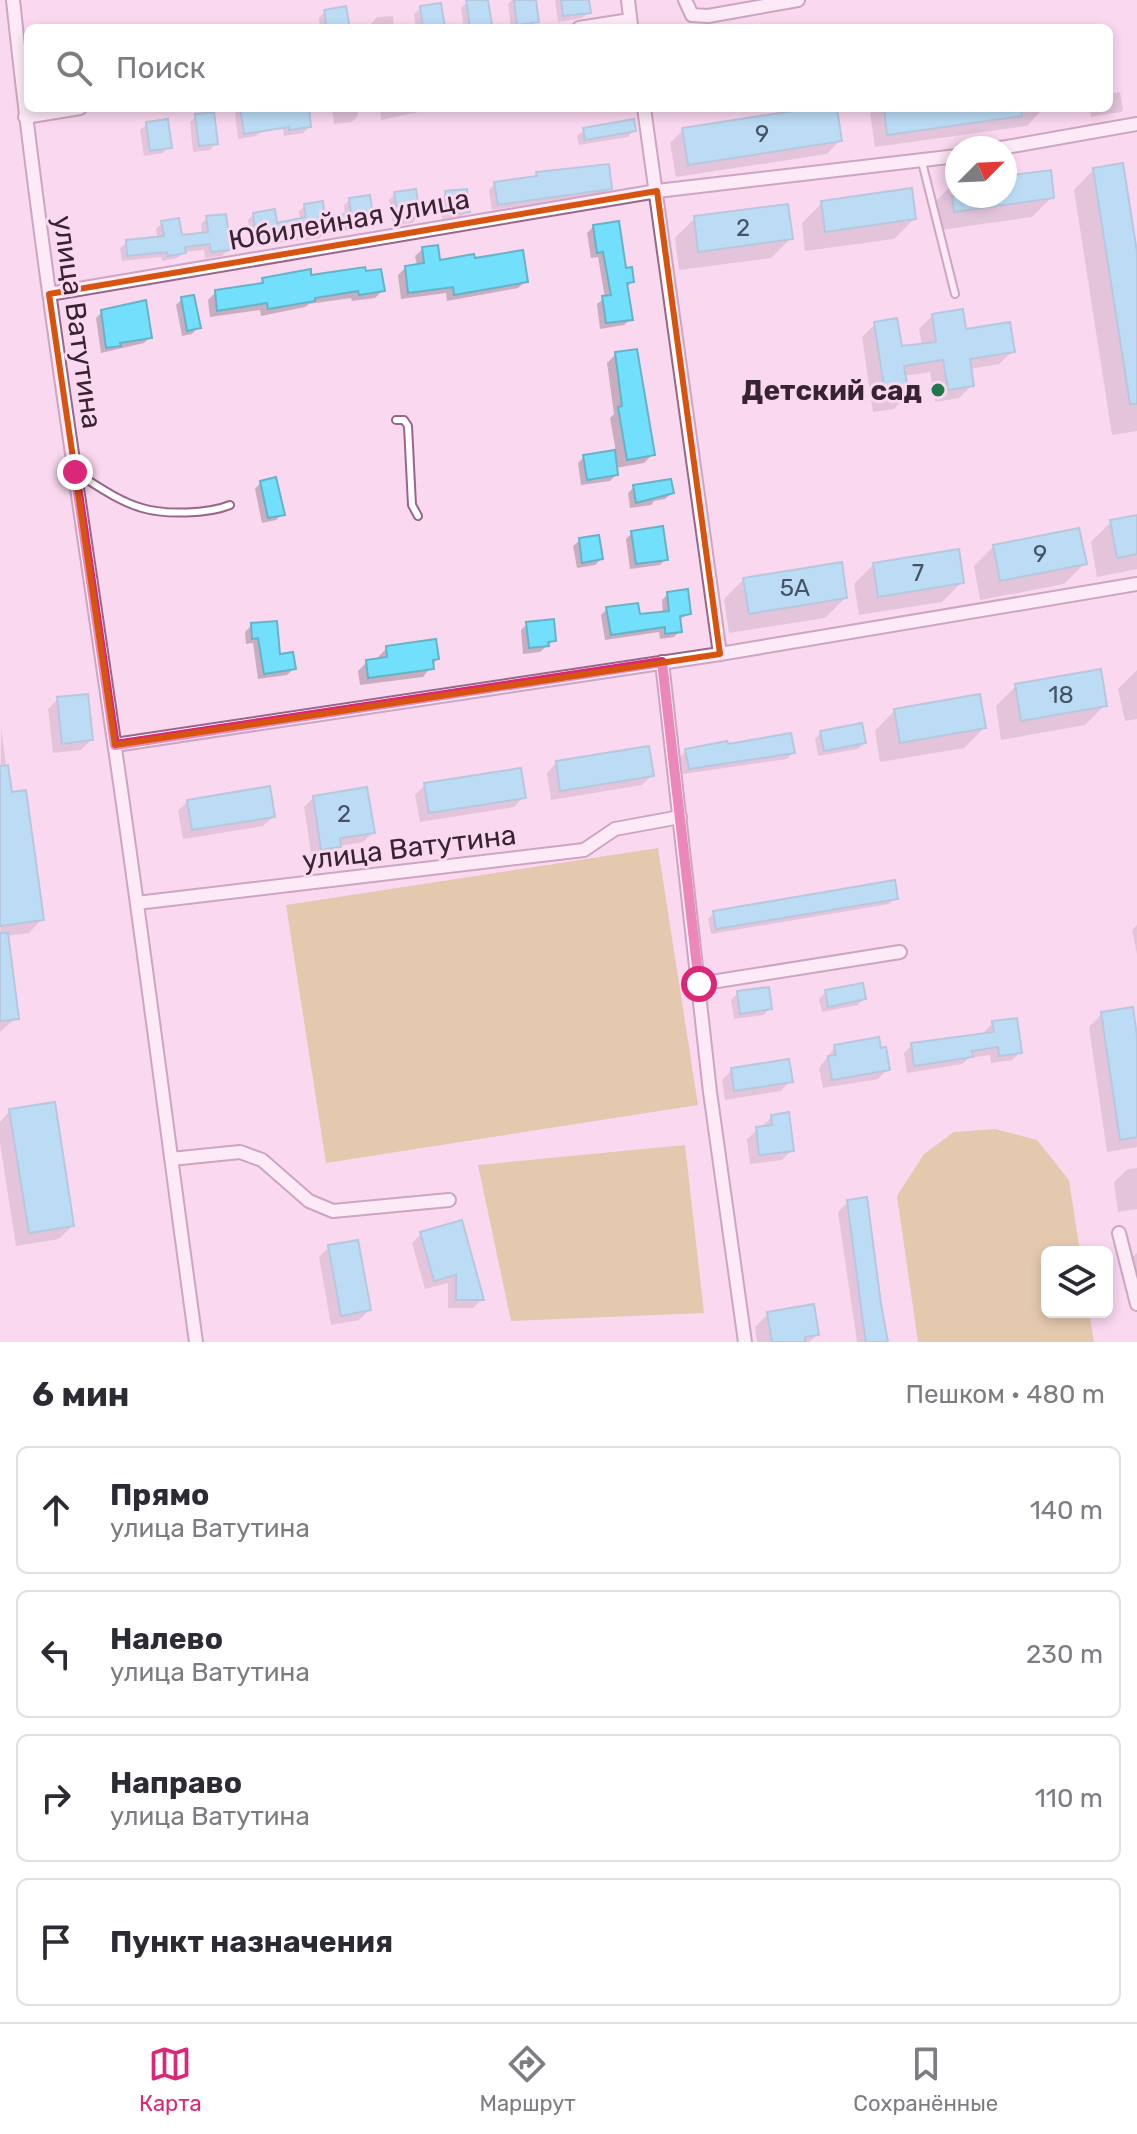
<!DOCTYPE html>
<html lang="ru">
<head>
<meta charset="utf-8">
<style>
  body { margin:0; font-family:Rubik,sans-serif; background:#f7f7f7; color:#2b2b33 }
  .controls { position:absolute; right:24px; bottom:24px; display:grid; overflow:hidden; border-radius:12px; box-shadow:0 4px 12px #0003 }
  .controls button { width:72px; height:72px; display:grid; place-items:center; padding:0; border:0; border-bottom:2px solid #e1e1e2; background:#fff; color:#2b2b33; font:40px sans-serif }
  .compass { position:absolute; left:945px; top:136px; width:72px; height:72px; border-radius:50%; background:#fff; box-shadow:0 4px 12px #0003; rotate:66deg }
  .stop { position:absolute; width:24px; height:24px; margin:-18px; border:6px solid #db2777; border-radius:50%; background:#fff }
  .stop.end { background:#db2777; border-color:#fff; box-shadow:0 2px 8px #0008 }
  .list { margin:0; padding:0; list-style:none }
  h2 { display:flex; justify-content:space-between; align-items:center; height:104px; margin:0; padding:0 32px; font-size:34px }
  h2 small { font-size:26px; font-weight:400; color:#7c7c81 }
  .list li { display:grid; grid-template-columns:52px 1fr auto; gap:24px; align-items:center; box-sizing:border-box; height:128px; margin:0 16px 16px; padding:0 16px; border:2px solid #e1e1e2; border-radius:12px }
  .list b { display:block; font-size:30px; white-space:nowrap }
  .list p { margin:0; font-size:26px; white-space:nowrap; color:#7c7c81 }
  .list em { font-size:26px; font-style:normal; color:#7c7c81 }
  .icon { flex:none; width:44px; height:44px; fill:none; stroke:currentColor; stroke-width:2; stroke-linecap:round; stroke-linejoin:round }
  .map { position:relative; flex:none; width:1137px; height:1342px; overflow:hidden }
  .search { position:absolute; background:#fff; box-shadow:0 4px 12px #0003; left:24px; right:24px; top:24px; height:88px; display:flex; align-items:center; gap:20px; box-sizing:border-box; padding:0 28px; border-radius:12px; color:#7c7c81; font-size:30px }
  .sheet { height:680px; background:#fff }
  nav { display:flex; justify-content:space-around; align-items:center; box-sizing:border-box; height:112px; border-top:2px solid #e1e1e2; background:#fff; font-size:22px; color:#7c7c81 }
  nav a { display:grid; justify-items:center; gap:4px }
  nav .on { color:#db2777 }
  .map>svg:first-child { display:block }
  .green { fill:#c9b55f }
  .shadow { fill:#0003 }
  .building { fill:#72e0fc; stroke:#66b3c7; stroke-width:2 }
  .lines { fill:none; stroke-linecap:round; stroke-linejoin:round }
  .lane-casing { stroke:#97668a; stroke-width:10 }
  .street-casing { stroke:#97668a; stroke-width:16 }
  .lane { stroke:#fff; stroke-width:6 }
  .street { stroke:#fff; stroke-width:12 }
  .route { stroke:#db2777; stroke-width:10 }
  .marked { fill:none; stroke:#d65410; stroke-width:6; stroke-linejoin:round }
  .poi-dot { fill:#20774b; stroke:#fad8f0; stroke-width:3 }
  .labels { text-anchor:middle; stroke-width:6; stroke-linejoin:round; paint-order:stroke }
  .number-label { font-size:24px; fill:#465265 }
  .street-label { font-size:28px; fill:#382333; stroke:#fad8f0 }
  .poi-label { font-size:28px; font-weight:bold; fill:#382333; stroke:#fad8f0; text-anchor:end }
</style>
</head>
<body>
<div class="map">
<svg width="1137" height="1342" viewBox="0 0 1137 1342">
  <rect width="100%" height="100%" fill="#fad8f0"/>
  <path class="green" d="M658 848 698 1105 326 1163 286 905Z
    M995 1129 1037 1140 1069 1180 1080 1252H1047V1312H1089L1094 1342H918L897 1196 924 1154 954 1132Z
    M685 1145 704 1313 511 1321 478 1165Z"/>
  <path class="shadow" d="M486 0 490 24 486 28H464L461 8 467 2Z
    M512 0H534L537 21 531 27 511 28 508 4Z
    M555 0H587L589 12 582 18 558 22Z
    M421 8 443 28H416L414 14Z
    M325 12 348 28H320L319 18Z
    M393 16 394 28H371V24L377 17Z
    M1120 92 1123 110 1121 112 1091 117 1090 108H1109V94Z
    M240 108H259L263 130 256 136 238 139 235 113Z
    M281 108H307L309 127 303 133 284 136 279 110Z
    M332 108H357L358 116 352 122 334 124Z
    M380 108H438L381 120Z
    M825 108H835L840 140 827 154 676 177 670 143 683 130Z
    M876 108H1040V112L1027 126 875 147 870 114Z
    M196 116 216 143 210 150 193 152 190 122Z
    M147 124 169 147 163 153 144 156 140 130Z
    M584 130H634L628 137 579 145 577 136Z
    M1093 170 1137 265V431L1112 435 1074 190Z
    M537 174 610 189 604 195 492 210 489 190 495 184 533 179Z
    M1005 178 1052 197 1032 217 934 231 931 206 951 186 957 185V196H1005Z
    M446 193 468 211 461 217 442 219 440 200Z
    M395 194 418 216 412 223 393 225 389 200Z
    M349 200 372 222 367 228 324 234 319 238 252 246 248 220 254 214 275 226 300 220 299 211 305 206 323 220 345 216 344 205Z
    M822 203 914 219 894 239 805 251 802 223Z
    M207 218 229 249 222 256 205 258 204 250 184 252 178 258 162 261 161 257 122 261 120 248 127 242 158 239 156 229 162 223 181 237 202 234 201 224Z
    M695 218 791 238 771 258 679 270 675 238Z
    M593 227 632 282 626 288 631 319 624 325 600 329 597 304 605 298 598 257 591 258 587 233Z
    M423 249 439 262 473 260 526 281 518 288 447 301 446 293 401 299 398 275 405 268 417 266 415 256Z
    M310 278 382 291 375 298 352 301 351 298 309 304 305 307 261 316 260 310 210 317 208 300 216 292 257 286 263 280Z
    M182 299 198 327 192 334 182 336 176 305Z
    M102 312 150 337 144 343 101 353 96 318Z
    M933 315 1013 351 999 364 970 369 972 385 959 398 935 402 930 372 904 376 907 395 894 409 873 412 862 337 875 324 900 349 922 346 919 329Z
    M616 354 653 454 644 463 615 468 616 475 610 481 581 485 578 463 584 457 616 452 610 418 614 414 607 363Z
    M261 482 282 514 276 520 262 523 255 489Z
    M634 487 672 493 665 499 654 501 651 505 630 508 628 493Z
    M1137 517V569L1097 577 1091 542 1111 522Z
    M632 533 666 559 660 565 630 569 626 539Z
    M580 540 601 559 595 565 577 568 573 546Z
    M994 546 1084 564 1064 584 980 600 974 566Z
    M874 564 962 582 942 602 859 615 854 584Z
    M744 579 845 598 825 618 729 633 724 599Z
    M668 594 689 614 678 620 680 631 674 637 660 639 659 632 605 640 601 615 607 609 638 617 663 614 662 600Z
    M527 624 554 640 540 652 523 654 521 630Z
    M252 625 278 656 293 669 287 675 258 679 253 643 246 644 245 632Z
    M387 648 437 659 423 677 360 685 358 671 367 662 378 660V657Z
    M1137 670V719L1125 721 1118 689Z
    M1016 686 1105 705 1085 725 1001 740 996 706Z
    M58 699 91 740 81 750 53 753 48 709Z
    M894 711 984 728 964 748 880 762 875 731Z
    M1 728 10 795 42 919 29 933 7 936 16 1018 0 1032Z
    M821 733 864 743 858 749 818 756 815 739Z
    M726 747 793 752 787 759 683 774 680 757 686 751Z
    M556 763 652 775 642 785 551 800 547 773Z
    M425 785 524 797 514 807 420 822 415 795Z
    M314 797 373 832 363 842 340 846 329 856 312 859 304 807Z
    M188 801 273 817 263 826 183 839 178 811Z
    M895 898 889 904 711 934 708 919 714 913Z
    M1137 925V954L1132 930Z
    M826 992 864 998 858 1005 822 1012 819 999Z
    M738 993 770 1008 764 1015 734 1019 731 1000Z
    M1102 1014 1137 1049V1147L1107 1152 1089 1027Z
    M993 1023 1020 1052 1012 1060 991 1063 990 1055 969 1058 962 1064 907 1073 904 1053 912 1045 985 1035V1031Z
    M835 1047 888 1069 878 1079 823 1088 819 1068Z
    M732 1070 790 1081 781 1091 725 1100 722 1080Z
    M10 1111 72 1226 59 1239 16 1246 0 1143V1122Z
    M772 1117 792 1150 782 1160 750 1164 747 1139Z
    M1137 1168V1209L1118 1212 1114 1182 1128 1169Z
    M866 1199 887 1342H857L838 1212 848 1202Z
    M421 1234 482 1299 473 1308H448V1283L425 1289 412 1243Z
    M329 1247 369 1310 359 1320 331 1325 319 1257Z
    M1137 1253V1296L1129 1260Z
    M768 1314 817 1335 809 1342H757L755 1327Z"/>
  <path class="building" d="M466 0H488L492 25 470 28Z
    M514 0H536L539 22 517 25Z
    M561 0H589L591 13 563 16Z
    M441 3 445 28H423L420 6Z
    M346 6 350 28H327L324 10Z
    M240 108H309L311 127 289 130V127L244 134Z
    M812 108H837L842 141 688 165 682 128Z
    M884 108H1021L1022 116 887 135Z
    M214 112 218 144 199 146 195 114Z
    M168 119 172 148 150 151 146 122Z
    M634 119 636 131 585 140 583 128Z
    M1123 163 1137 252V404H1130L1093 168Z
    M609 164 612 189 498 205 494 182 537 176 536 172Z
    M1051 170 1054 198 954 212 952 196H1005V176Z
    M912 188 916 219 825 232 821 201Z
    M416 189 420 217 398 220 394 192Z
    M467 189 470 212 448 214 445 191Z
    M370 195 374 223 327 230V234L257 241 253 213 275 209 277 223 306 217 304 204 323 201 325 217 351 213 349 198Z
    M788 204 793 239 698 252 694 216Z
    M226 214 231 250 211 252 210 244 185 247 186 253 168 256 167 252 127 256 126 240 164 236 161 221 179 218 182 235 208 232 206 216Z
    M619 221 626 268 632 267 634 282 627 283 633 320 606 323 602 296 611 295 603 252 597 253 593 225Z
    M438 245 440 260 474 254 475 258 523 250 528 282 454 295 453 287 408 293 405 266 424 263 422 247Z
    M365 267 366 271 381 269 385 291 359 295 358 291 315 298V301L268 309 267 303 217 311 215 290 263 283 262 278 311 269V275Z
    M194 295 201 328 187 331 181 297Z
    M146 300 152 338 120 343 121 346 106 348 101 310Z
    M963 309 966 329 1010 322 1015 352 970 359 974 386 948 390 943 360 904 366 909 396 886 399 874 322 897 318 902 346 936 342 932 314Z
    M637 349 655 455 627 460 618 407 622 406 615 352Z
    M615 450 618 475 587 480 583 455Z
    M276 477 285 515 268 518 260 481Z
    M671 479 674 493 636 503 633 485Z
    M1137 515V554L1117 558 1110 520Z
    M663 526 668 560 636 564 631 531Z
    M1079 528 1087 564 1000 581 993 545Z
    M599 535 603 559 582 563 579 538Z
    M959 549 964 583 878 597 873 563Z
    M842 562 847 598 749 614 743 578Z
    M688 589 691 614 680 616 682 632 665 634V627L611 635 606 607 638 603 640 614 669 611 667 592Z
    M554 619 556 641 548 642 549 646 529 648 526 622Z
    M277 621 280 654 293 652 296 669 264 674 258 638 252 639 251 623Z
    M436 639 439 659 433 660 434 669 368 678 366 660 387 657 386 646Z
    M1101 669 1107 706 1021 721 1015 684Z
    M88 694 93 740 62 744 57 697Z
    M980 694 986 728 900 743 894 709Z
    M862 723 866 743 824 751 820 731Z
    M791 733 795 753 689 769 685 749 727 741 728 744Z
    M649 746 654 776 560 791 556 761Z
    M8 765 12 792 26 790 44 920 0 926V766Z
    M521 768 526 798 429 813 424 783Z
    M270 786 275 817 192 830 187 800Z
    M367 787 375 833 340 838 341 847 321 850 313 796Z
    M895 880 898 899 716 929 713 911Z
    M0 933H8L19 1019 0 1021Z
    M863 983 866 999 828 1007 825 990Z
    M769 987 772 1009 740 1014 737 991Z
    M1133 1007 1137 1036V1137L1120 1140 1101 1012Z
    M1017 1018 1022 1053 999 1056 998 1047 972 1051 973 1057 914 1066 911 1043 994 1032 992 1021Z
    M879 1037 881 1048 886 1047 890 1070 832 1080 828 1056 836 1055 834 1045Z
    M789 1059 793 1082 734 1091 731 1068Z
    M55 1102 74 1226 29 1233 9 1109Z
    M789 1112 794 1151 759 1155 756 1127 772 1125 771 1115Z
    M867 1197 881 1304 888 1342H866L862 1315 847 1200Z
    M462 1220 484 1300H456V1275L434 1281 420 1232Z
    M358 1240 371 1310 341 1316 328 1245Z
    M814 1304 819 1335 805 1337V1342H772L767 1312Z"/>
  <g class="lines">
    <g class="lane-casing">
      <path id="lane" d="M922 162 955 294
        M396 420H404L408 426 412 505 418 516
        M75 472C96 485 118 501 142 508 165 515 208 514 230 505"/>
    </g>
    <g class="street-casing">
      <path id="street" d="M13 0C39 246 78 490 113 735 143 937 168 1140 196 1342
        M628 0 631 25
        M685 0 692 15 708 16 798 0
        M579 28 630 20
        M644 108 720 654
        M25 117 80 108
        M1001 148 1137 124
        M49 294 657 191 957 156
        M662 662 710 1092 745 1342
        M115 745 720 654 1137 584
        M137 903 584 850 615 829 680 817
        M699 984 900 952
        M171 1159 240 1152 262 1160 309 1201 333 1211 449 1200
        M1119 1233 1137 1304"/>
    </g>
    <use href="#lane" class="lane"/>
    <use href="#street" class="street"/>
  </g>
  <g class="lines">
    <path class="route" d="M75 472 115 745 662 662 699 984"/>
  </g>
  <path d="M0 0H1137V1342H0ZM657 191 720 654 115 745 49 294Z" fill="#fad8f0" fill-opacity=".55" fill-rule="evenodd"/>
  <path class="marked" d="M657 191 720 654 115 745 49 294Z"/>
  <circle class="poi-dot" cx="938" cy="390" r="8"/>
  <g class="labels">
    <g class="number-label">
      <text x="762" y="142">9</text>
      <text x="743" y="236">2</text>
      <text x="1040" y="562">9</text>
      <text x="918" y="581">7</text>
      <text x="795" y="596">5А</text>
      <text x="1061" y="703">18</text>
      <text x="344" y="822">2</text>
    </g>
    <g class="street-label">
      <text transform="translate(349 219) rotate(-10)" y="10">Юбилейная улица</text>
      <text transform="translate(78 322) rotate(82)" y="10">улица Ватутина</text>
      <text transform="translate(409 847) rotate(-7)" y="10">улица Ватутина</text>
    </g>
    <g class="poi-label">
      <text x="922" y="400">Детский сад</text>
    </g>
  </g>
</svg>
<div class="controls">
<button><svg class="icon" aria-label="layers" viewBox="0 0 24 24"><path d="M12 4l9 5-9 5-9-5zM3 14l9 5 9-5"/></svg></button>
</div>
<svg class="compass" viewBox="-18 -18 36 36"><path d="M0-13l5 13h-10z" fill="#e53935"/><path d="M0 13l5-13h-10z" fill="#7c7c81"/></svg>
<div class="stop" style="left:699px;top:984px"></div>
<div class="stop end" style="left:75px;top:472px"></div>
<div class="search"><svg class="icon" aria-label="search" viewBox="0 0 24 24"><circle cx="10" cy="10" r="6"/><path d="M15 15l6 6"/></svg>Поиск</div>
</div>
<section class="sheet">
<h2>6 мин<small>Пешком · 480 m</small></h2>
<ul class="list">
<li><svg class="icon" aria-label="ahead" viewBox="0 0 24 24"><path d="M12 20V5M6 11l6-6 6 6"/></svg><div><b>Прямо</b><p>улица Ватутина</p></div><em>140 m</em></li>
<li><svg class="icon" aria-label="left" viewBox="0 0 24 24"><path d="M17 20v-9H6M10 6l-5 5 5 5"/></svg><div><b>Налево</b><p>улица Ватутина</p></div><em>230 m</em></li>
<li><svg class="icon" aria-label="right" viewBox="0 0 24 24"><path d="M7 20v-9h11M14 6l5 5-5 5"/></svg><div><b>Направо</b><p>улица Ватутина</p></div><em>110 m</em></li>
<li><svg class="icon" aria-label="arrive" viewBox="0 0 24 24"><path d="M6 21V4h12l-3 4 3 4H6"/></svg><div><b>Пункт назначения</b></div></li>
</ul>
</section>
<nav>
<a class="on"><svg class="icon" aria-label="map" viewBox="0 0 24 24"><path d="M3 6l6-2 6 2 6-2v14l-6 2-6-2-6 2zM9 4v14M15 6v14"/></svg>Карта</a>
<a><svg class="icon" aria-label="directions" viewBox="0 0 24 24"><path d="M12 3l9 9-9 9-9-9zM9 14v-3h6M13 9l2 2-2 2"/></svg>Маршрут</a>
<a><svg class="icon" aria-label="saved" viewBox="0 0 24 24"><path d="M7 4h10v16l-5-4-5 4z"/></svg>Сохранённые</a>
</nav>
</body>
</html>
